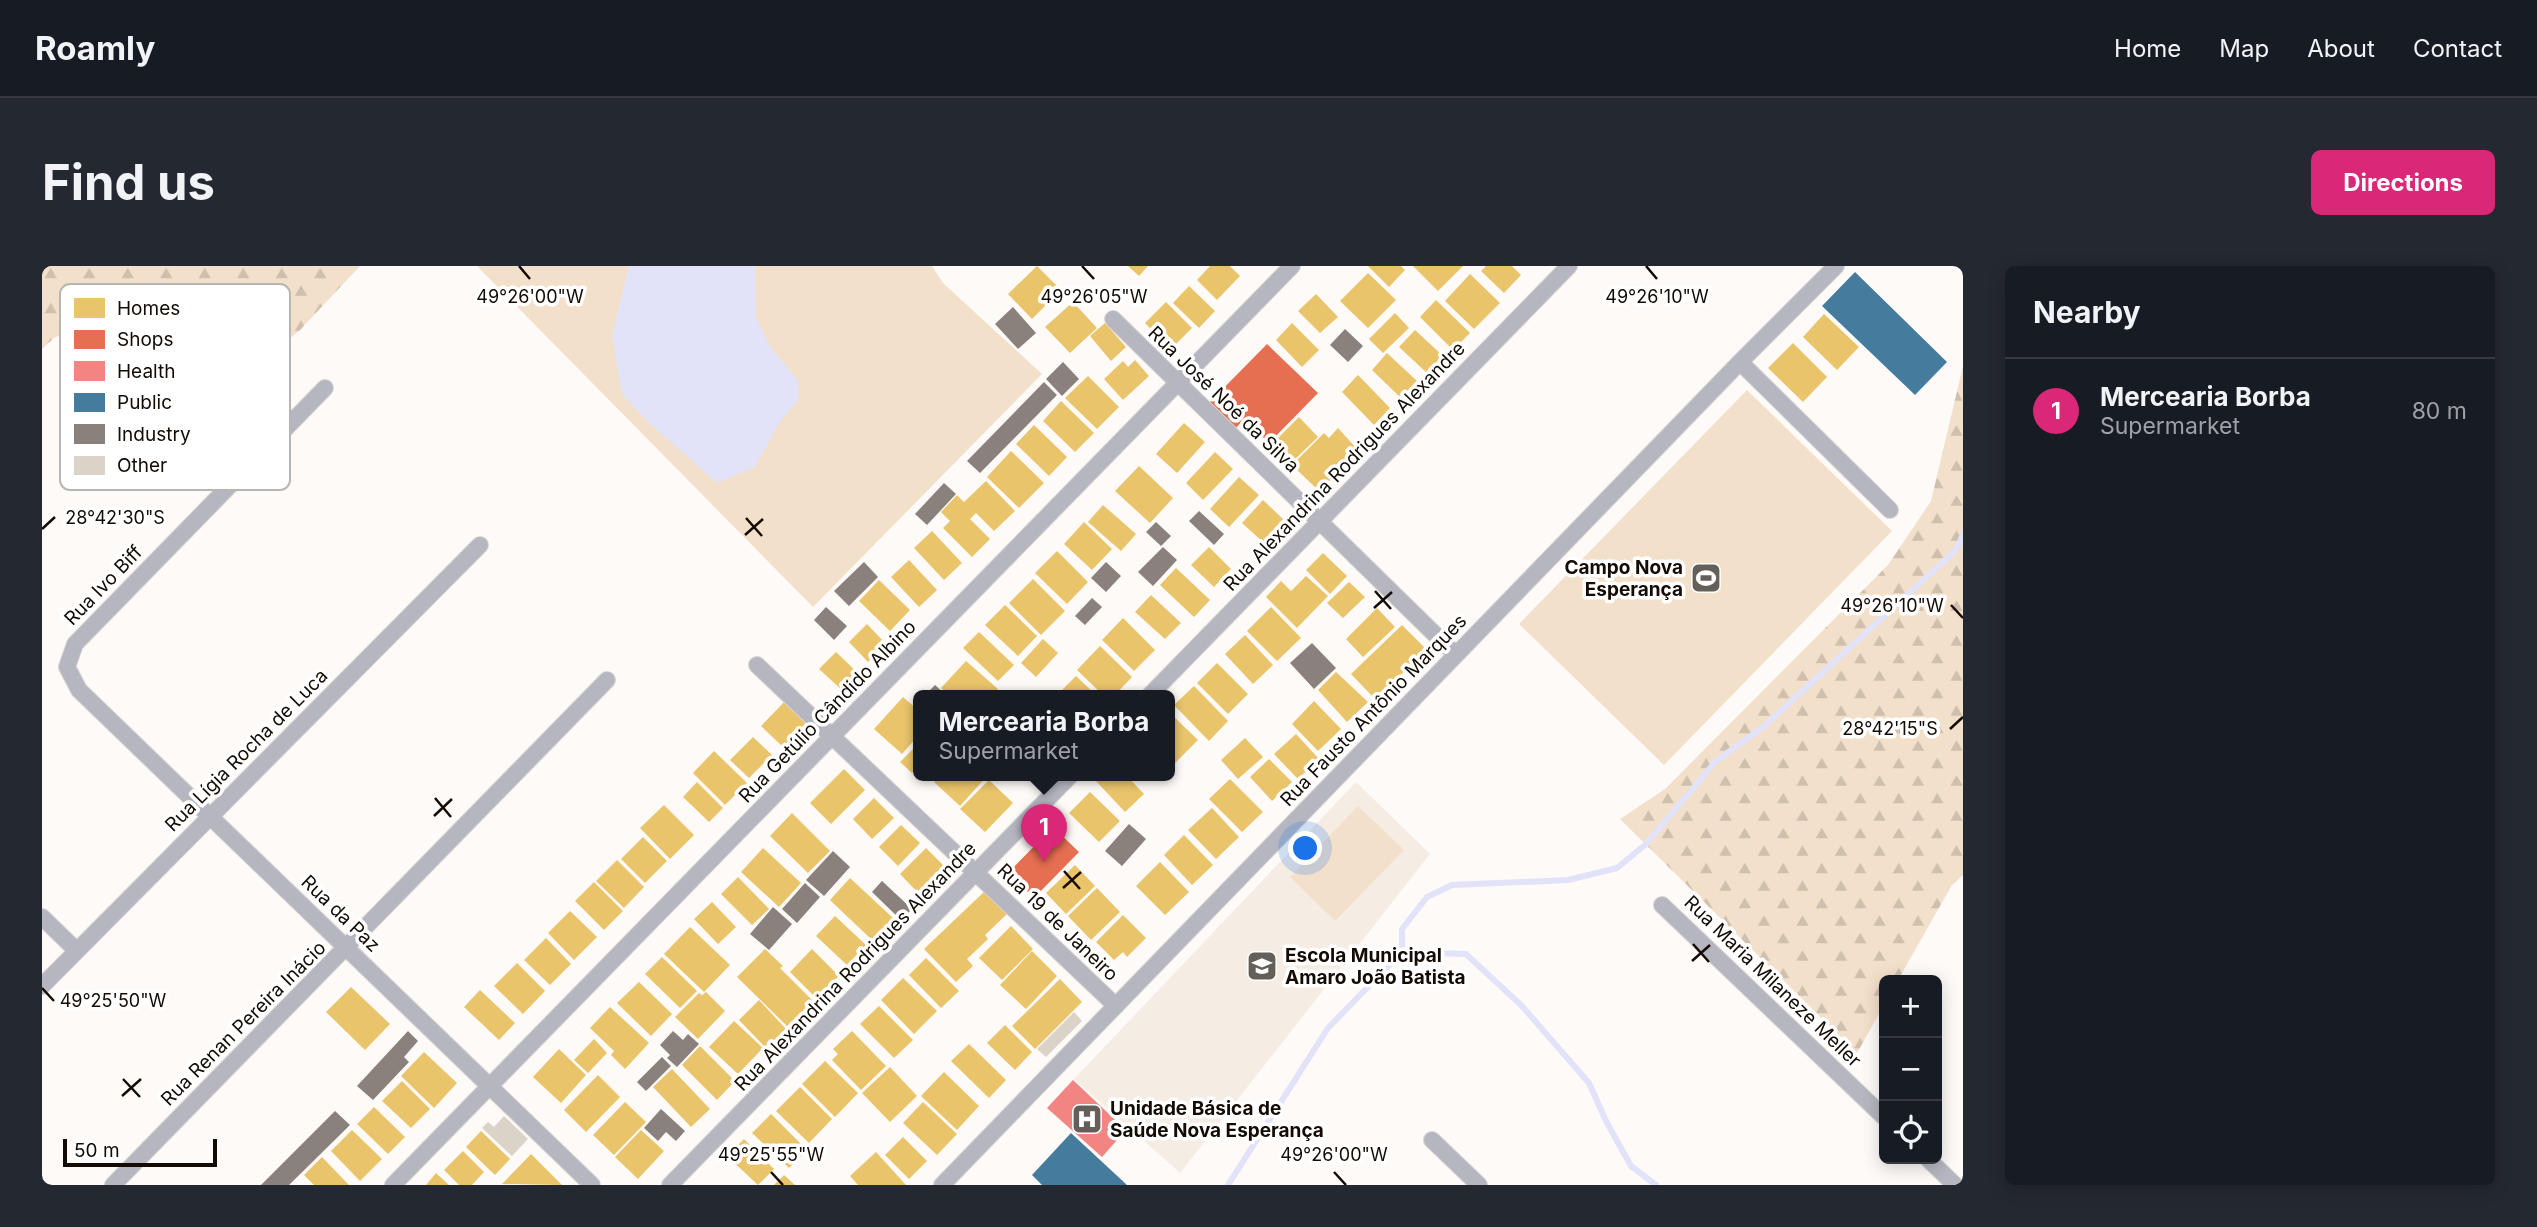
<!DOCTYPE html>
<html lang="en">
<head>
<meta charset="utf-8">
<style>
  body { margin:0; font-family:Inter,sans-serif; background:#242831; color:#f1f3f6 }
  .controls { position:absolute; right:21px; bottom:21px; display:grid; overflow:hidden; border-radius:10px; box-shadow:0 4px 18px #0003 }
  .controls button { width:63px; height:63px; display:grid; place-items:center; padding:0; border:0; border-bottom:2px solid #363941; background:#171b24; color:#f1f3f6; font:35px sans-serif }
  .scale { position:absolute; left:21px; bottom:18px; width:154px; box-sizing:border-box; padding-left:7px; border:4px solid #130b04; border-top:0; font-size:19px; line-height:24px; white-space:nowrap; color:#130b04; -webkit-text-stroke:5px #fff; paint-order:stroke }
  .you { position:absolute; left:1264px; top:583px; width:24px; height:24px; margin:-18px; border:5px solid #fff; border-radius:50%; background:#1a73e8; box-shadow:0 0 0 10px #1a73e833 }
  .badge { display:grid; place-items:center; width:46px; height:46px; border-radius:50%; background:#db2777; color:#fff; font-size:23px; font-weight:700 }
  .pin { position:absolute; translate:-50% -58px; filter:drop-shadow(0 2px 4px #0008) }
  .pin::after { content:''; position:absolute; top:37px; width:24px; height:21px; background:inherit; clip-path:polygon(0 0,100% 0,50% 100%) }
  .popup { position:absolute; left:871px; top:424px; width:262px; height:91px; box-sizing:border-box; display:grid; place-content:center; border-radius:10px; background:#171b24; filter:drop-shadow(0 2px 5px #0005); font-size:23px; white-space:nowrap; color:#9ea1a6 }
  .popup b { font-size:26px; color:#f1f3f6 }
  .popup::after { content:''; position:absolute; left:50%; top:100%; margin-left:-14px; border:14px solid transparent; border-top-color:#171b24 }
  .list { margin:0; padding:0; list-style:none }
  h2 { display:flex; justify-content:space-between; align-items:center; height:91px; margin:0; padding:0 28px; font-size:30px }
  h2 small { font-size:23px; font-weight:400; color:#9ea1a6 }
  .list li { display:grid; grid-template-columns:46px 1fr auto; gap:21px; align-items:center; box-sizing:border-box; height:105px; padding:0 28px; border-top:2px solid #363941 }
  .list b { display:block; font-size:26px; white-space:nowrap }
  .list p { margin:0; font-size:23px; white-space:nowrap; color:#9ea1a6 }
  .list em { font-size:23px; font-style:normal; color:#9ea1a6 }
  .icon { flex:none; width:38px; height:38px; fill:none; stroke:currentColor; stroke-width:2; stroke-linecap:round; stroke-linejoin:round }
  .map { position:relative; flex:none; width:1921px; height:919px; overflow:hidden; border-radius:10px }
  header { display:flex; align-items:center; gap:42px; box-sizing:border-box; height:98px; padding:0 35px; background:#171b24; border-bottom:2px solid #363941 }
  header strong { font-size:33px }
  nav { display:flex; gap:38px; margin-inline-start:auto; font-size:24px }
  .intro { display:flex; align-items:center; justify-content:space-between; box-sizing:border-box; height:168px; padding:0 42px }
  h1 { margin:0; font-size:49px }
  .button { padding:18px 32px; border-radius:10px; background:#db2777; color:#fff; font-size:24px; font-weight:700 }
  main { display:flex; gap:42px; padding:0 42px }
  aside { flex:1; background:#171b24; border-radius:10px; box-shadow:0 4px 18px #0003 }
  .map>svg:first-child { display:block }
  .built { fill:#f5ece4 }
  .green { fill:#f3e0cb }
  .forest { fill:url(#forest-firs) }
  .water { fill:#e2e2f8 }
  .homes { fill:#e9c46a }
  .shops { fill:#e76f51 }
  .health { fill:#f28482 }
  .public { fill:#457b9d }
  .industry { fill:#8a817c }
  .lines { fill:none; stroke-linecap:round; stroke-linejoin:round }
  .stream { stroke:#e2e2f8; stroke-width:6 }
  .building { fill:#dbd2c8 }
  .minor-casing { stroke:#d7d4d1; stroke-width:18 }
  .minor { stroke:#b6b6c1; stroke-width:16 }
  .ticks { fill:none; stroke:#130b04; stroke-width:2.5 }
  .labels { text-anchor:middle; stroke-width:7; stroke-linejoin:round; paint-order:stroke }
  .street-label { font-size:19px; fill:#130b04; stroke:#fff }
  .poi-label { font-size:19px; font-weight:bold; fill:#130b04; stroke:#fff; text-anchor:start }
  .key { fill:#fff; stroke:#b8b6b4; stroke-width:2 }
  .key-label { font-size:19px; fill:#130b04 }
  .ticks-label { font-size:18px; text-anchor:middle; fill:#130b04; stroke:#fff; stroke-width:7; stroke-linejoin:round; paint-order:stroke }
</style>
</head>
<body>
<header>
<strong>Roamly</strong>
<nav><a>Home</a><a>Map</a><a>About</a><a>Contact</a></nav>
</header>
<div class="intro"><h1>Find us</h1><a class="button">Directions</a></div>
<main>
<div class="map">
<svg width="1921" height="919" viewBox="0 0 1921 919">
  <defs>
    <pattern id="forest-firs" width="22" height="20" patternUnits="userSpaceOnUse" patternTransform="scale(1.75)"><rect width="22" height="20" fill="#f3e0cb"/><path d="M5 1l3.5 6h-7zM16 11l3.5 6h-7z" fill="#cfbfad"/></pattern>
  </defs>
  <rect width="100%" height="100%" fill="#fdfaf7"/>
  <path class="built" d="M1314 516 1388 588 1138 907 1032 813Z"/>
  <path class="green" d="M435 0H890L901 17 1000 108 771 341Z
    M1705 124 1850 265 1622 499 1477 358Z
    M1316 540 1362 584 1293 655 1248 611Z"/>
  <path class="forest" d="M0 0H318L257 65 226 90 185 97 120 51 83 37 12 72 0 83Z
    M1921 100V609L1910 619 1856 714H1842V739L1815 787 1578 553 1623 523 1846 299 1889 235Z"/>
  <path class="water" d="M587 0H713L714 52 729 82 756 114 757 133 736 159 713 201 675 217 605 155 580 128 570 70Z"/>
  <path class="homes" d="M995 0 1019 24 990 53 966 28Z
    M1086 0H1106L1097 10Z
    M1168 0H1188L1198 10 1175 34 1155 14Z
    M1326 0H1359L1363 4 1347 21Z
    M1371 0H1421L1396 25Z
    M1444 0H1470L1479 9 1462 27 1439 5Z
    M1326 7 1354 34 1326 62 1298 35Z
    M1428 8 1458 37 1432 63 1403 35Z
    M1147 20 1173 45 1157 62 1131 37Z
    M1274 28 1296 51 1278 67 1256 45Z
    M1394 34 1428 67 1411 84 1378 51Z
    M1031 36 1055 62 1028 87 1003 61Z
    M1124 36 1150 62 1129 83 1103 57Z
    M1353 47 1367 62 1341 87 1327 73Z
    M1782 48 1817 81 1795 104 1761 71Z
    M1063 57 1084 81 1069 95 1048 70Z
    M1250 57 1277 84 1260 101 1234 74Z
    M1373 64 1401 90 1385 107 1357 81Z
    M1751 77 1785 111 1761 136 1726 102Z
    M1345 87 1375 115 1359 132 1330 104Z
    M1093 94 1107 110 1081 134 1062 113 1081 95 1086 101Z
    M1316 109 1348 142 1332 159 1300 126Z
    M1046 110 1077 141 1055 163 1023 132Z
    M1019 135 1052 167 1033 186 1001 155Z
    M1257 151 1276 171 1248 198 1229 179Z
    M1142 157 1163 176 1135 207 1114 188Z
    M992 159 1025 191 1007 210 974 178Z
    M1296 162 1315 183 1306 191 1309 194 1277 225 1250 199 1282 167 1287 172Z
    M969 185 1002 217 977 242 945 211Z
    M1173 186 1191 203 1161 234 1144 217Z
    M1097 200 1131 232 1108 257 1073 225Z
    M1197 211 1217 229 1187 261 1168 243Z
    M944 215 973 245 952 265 934 247 928 253 948 273 930 291 901 262 908 255 899 246 915 229 922 236Z
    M1221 234 1241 253 1221 276 1200 257Z
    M1061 239 1094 268 1079 285 1046 256Z
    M1042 256 1070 283 1050 304 1022 278Z
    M890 265 920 297 902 314 872 282Z
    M1167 281 1189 303 1172 321 1149 299Z
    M1015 285 1046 316 1025 338 993 307Z
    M1281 287 1305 310 1288 328 1264 304Z
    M867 294 895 324 877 341 849 311Z
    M1134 302 1168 334 1152 351 1118 319Z
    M1264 310 1286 330 1255 362 1224 331 1239 315 1249 325Z
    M991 313 1023 345 999 369 967 337Z
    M837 314 868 344 848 365 817 335Z
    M1307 316 1323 331 1301 352 1285 337Z
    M1109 329 1139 357 1123 373 1093 346Z
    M963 339 995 370 976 390 943 359Z
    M1229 341 1259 372 1235 395 1205 365Z
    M1335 342 1353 361 1321 391 1304 373Z
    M1081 352 1113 384 1092 405 1060 374Z
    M825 358 844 378 826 396 807 376Z
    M1360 359 1385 384 1333 433 1309 408Z
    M937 366 972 399 956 415 921 382Z
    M1203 369 1231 399 1211 418 1183 388Z
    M1001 373 1016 387 994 411 979 397Z
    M1058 380 1090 411 1072 430H1062L1035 404Z
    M794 386 817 408 801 425 777 403Z
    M924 395 956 423 949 430H908L899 422Z
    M1175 397 1206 428 1186 448 1155 417Z
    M1294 406 1326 436 1305 456 1276 424Z
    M1034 410 1055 430H1022L1018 426Z
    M1152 420 1186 455 1167 475 1132 439Z
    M861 431 876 444V470L860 488 832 463Z
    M745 433 767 454 741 481 719 460Z
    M1272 435 1299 463 1276 485 1250 458Z
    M1128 447 1156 474 1131 499 1128 497Z
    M1254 468 1277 493 1256 513 1232 488Z
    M711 471 730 489 707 512 688 494Z
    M1203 472 1221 491 1196 513 1179 494Z
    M876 478V503L875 502 870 507 858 496Z
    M672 485 705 517 683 539 651 507Z
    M1227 493 1250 516 1230 535 1208 511Z
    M802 503 823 524 789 558 768 537Z
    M898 510H945L918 540 892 516Z
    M1056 510H1085L1102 528 1083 546 1053 514Z
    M1188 513 1221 546 1200 566 1167 533Z
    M947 514 971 537 943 566 918 543Z
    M655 516 681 542 667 556 641 531Z
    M1048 526 1078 555 1057 576 1027 547Z
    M832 532 852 552 830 573 811 553Z
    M622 539 652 569 628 593 598 562Z
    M1170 542 1197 571 1174 593 1146 564Z
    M750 547 788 585 766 607 728 570Z
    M859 559 878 577 856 600 837 581Z
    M1142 569 1171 599 1150 619 1122 589Z
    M601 571 625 595 603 617 579 593Z
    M721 582 759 617 737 641 699 606Z
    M884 582 910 608 884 635 858 608Z
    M575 594 602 621 582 642 554 615Z
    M1118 596 1147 626 1123 649 1094 620Z
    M1033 599 1053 620 1024 648 1004 627Z
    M696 611 727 643 710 659 679 628Z
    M808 612 851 652 830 674 788 634Z
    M552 616 581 645 562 664 533 635Z
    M1055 622 1078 646 1049 674 1026 650Z
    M943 625 965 648 943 669 946 673 925 693 931 700 914 716 882 683Z
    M670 636 694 661 676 678 652 653Z
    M528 645 555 671 532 694 506 667Z
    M1081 649 1104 672 1085 691 1081 686 1072 694 1054 676Z
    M793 650 824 679 805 699 774 670Z
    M969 660 991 683 960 714 937 692Z
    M648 661 688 699 662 726 622 688Z
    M504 672 529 698 508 719 482 694Z
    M723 683 741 700 738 702 771 735 745 760 695 711Z
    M770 683 797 710 774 732 748 706Z
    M990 685 1015 710 984 743 958 719Z
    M620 691 655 725 638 742 603 708Z
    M884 692 917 725 899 742 867 709Z
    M475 697 503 725 481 748 452 720Z
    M861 712 895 745 872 768 839 734Z
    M1018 713 1040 736 993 783 970 760Z
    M597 716 630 748 609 770 575 737Z
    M309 721 348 758 323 784 284 746Z
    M438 724 473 757 457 774 422 741Z
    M664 726 683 745 656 773 633 751 657 727 660 729 657 732Z
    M717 734 744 763 724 782 697 754Z
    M837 740 871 774 852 792 818 758Z
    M568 741 607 777 583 803 569 789 572 785 548 762Z
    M692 755 721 782 696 808 667 781Z
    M963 759 990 786 973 804 945 777Z
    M810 765 844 800 819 824 790 794 796 788 791 783Z
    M552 773 565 787 546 807 532 794Z
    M927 778 964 814 947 832 909 795Z
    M658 780 693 815 675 834 640 799Z
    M517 783 544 809 519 837 491 811Z
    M382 786 415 817 392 842 359 810Z
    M783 795 816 827 793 851 760 818Z
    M848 801 875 830 848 856 820 827Z
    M630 803 668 843 649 861 611 821Z
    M902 806 937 840 915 864 879 830Z
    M556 809 578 831 544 866 522 844Z
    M360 815 388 843 369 862 340 835Z
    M758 821 790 853 767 877 734 845Z
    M583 836 604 856 572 889 551 869Z
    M881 836 915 868 895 889 861 857Z
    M332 841 363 871 346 888 315 858Z
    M729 848 765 884 747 902 710 867Z
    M310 864 340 893 318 915 289 885Z
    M599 864 622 885 596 913 573 891Z
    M439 865 468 893 453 909 424 881Z
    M861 871 885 895 867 913 843 889Z
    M702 873 732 903 716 919 685 890Z
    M421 885 442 906 430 919H417L402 904Z
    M834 886 864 919H816L808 910Z
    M489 888 520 919 460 918Z
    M280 891 307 919H272L262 909Z
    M394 907 407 919H384Z
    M742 909 753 919H732Z"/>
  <path class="shops" d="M1225 78 1276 127 1227 177 1202 153 1194 162 1168 136Z
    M1011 561 1037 586 992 632 966 607Z"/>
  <path class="health" d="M1031 814 1084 864 1060 891 1005 842Z"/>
  <path class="public" d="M1813 6 1905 96 1873 129 1780 40Z
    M1029 867 1085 919H1000L990 909Z"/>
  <path class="industry" d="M971 41 994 67 976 83 953 58Z
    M1303 63 1321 80 1306 96 1288 79Z
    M1021 96 1037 113 1020 130 1004 113Z
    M1002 116 1015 129 938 207 925 195Z
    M902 217 914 228 885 259 873 248Z
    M1157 245 1182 268 1172 279 1147 255Z
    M1114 256 1129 270 1119 280 1104 266Z
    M1121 281 1135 294 1111 320 1096 306Z
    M822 296 836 311 807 340 792 325Z
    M1064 296 1079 310 1064 326 1049 312Z
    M1050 332 1060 341 1043 359 1033 350Z
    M784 341 805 360 792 374 772 354Z
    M1270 377 1294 402 1272 423 1248 397Z
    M893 419 905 430 884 428Z
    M1087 558 1104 573 1080 600 1063 585Z
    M791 585 808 601 782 630 764 614Z
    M840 615 870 643 859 654 830 626Z
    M763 617 778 631 755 657 740 643Z
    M731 641 750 658 727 684 708 668Z
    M366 765 376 775 362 791 367 796 331 834 315 820Z
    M631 765 641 774 646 768 657 778 635 801 625 792 628 789 618 779Z
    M620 791 629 800 604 825 595 816Z
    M619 843 643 865 634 875 624 866 616 875 602 862Z
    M293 845 308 859 247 919H219Z"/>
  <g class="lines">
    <path class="stream" d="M1360 686V663L1385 631 1410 619 1526 614 1575 602 1603 579 1674 495 1720 462 1914 284 1921 269
      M1186 919 1286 762 1360 686 1424 688 1480 740 1547 817 1564 855 1589 900 1614 919"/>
  </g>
  <path class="building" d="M1032 746 1040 755 1004 791 995 783Z
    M462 850 486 873 470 890 440 862 446 856 452 861Z"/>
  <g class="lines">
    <g class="minor-casing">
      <path id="minor" d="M1071 53 1414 389
        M1698 96 1848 244
        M283 122 33 378 25 401 37 424 550 919
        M715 399 1074 740
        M1107 430 1527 0
        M1620 639 1842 851
        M0 651 35 685
        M0 720 438 279
        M1390 874 1437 919
        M1886 893 1913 919
        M71 919 565 414
        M351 919 1250 0
        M628 919 1028 510
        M900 919 1698 96 1794 0"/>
    </g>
    <use href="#minor" class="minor"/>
  </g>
  <path class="ticks" d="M477 0 488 13M1040 0 1052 13M1604 0 1615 13M704 252 720 270M0 263 13 251M703 269 721 253M1333 325 1349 343M1909 339 1921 352M1332 342 1350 326M1908 463 1921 451M393 532 409 551M392 550 410 533M1022 605 1038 623M1021 622 1039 606M1651 678 1667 696M1650 695 1668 679M0 722 12 735M81 813 98 831M80 830 99 813M729 906 741 919M1292 906 1304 919"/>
  <defs>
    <g id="stadium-square" transform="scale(1.575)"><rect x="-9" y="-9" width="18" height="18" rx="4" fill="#655f59" stroke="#fff"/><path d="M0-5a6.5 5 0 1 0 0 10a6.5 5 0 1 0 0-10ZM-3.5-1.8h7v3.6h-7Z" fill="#fff"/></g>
    <g id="school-square" transform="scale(1.575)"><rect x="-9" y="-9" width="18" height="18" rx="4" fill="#655f59" stroke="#fff"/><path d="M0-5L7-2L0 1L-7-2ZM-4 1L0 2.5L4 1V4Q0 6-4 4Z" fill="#fff"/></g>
    <g id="hospital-square" transform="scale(1.575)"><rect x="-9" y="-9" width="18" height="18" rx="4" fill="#655f59" stroke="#fff"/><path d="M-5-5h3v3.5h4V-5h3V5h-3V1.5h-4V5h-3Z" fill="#fff"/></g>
  </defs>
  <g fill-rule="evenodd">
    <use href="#stadium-square" x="1664" y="312"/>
    <use href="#school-square" x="1220" y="700"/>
    <use href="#hospital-square" x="1045" y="853"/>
  </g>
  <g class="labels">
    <g class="street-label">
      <text transform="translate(1182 133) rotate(44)" y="7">Rua José Noé da Silva</text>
      <text transform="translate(1302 200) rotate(-46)" y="7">Rua Alexandrina Rodrigues Alexandre</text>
      <text transform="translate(61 319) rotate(-46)" y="7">Rua Ivo Biff</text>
      <text transform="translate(1331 444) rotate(-46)" y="7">Rua Fausto Antônio Marques</text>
      <text transform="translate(785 445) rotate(-46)" y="7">Rua Getúlio Cândido Albino</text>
      <text transform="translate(204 484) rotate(-45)" y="7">Rua Lígia Rocha de Luca</text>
      <text transform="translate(299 647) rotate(44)" y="7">Rua da Paz</text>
      <text transform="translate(1016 656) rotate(44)" y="7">Rua 19 de Janeiro</text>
      <text transform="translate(813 700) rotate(-46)" y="7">Rua Alexandrina Rodrigues Alexandre</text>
      <text transform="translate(1731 715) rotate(44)" y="7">Rua Maria Milaneze Meller</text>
      <text transform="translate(201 757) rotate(-45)" y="7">Rua Renan Pereira Inácio</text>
    </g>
    <g class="poi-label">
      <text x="1641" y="308" text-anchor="end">Campo Nova<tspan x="1641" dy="22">Esperança</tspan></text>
      <text x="1243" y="696">Escola Municipal<tspan x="1243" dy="22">Amaro João Batista</tspan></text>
      <text x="1068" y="849">Unidade Básica de<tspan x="1068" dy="22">Saúde Nova Esperança</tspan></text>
    </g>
  </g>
  <rect x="18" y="18" width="230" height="206" rx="10" class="key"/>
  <rect x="32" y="32" width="31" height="20" fill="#e9c46a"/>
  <rect x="32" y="64" width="31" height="19" fill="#e76f51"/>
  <rect x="32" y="95" width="31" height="20" fill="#f28482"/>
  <rect x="32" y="127" width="31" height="19" fill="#457b9d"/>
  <rect x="32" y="158" width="31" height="20" fill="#8a817c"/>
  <rect x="32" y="190" width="31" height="19" fill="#dbd2c8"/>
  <g class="key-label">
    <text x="75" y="49">Homes</text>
    <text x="75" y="80">Shops</text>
    <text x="75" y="112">Health</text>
    <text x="75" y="143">Public</text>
    <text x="75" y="175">Industry</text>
    <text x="75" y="206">Other</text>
  </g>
  <g class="ticks-label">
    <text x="488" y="37">49°26'00"W</text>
    <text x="1052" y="37">49°26'05"W</text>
    <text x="1615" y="37">49°26'10"W</text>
    <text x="73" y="258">28°42'30"S</text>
    <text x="1850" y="346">49°26'10"W</text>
    <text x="1848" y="469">28°42'15"S</text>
    <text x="71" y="741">49°25'50"W</text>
    <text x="729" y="895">49°25'55"W</text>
    <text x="1292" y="895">49°26'00"W</text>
  </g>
</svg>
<div class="controls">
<button>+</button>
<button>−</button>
<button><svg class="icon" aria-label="locate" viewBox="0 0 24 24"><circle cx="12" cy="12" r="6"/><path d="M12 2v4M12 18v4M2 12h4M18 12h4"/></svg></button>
</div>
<div class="scale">50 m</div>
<div class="you"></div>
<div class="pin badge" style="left:1002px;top:596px">1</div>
<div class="popup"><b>Mercearia Borba</b>Supermarket</div>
</div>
<aside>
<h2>Nearby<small></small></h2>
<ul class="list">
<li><span class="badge">1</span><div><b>Mercearia Borba</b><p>Supermarket</p></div><em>80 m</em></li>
</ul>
</aside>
</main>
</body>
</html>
